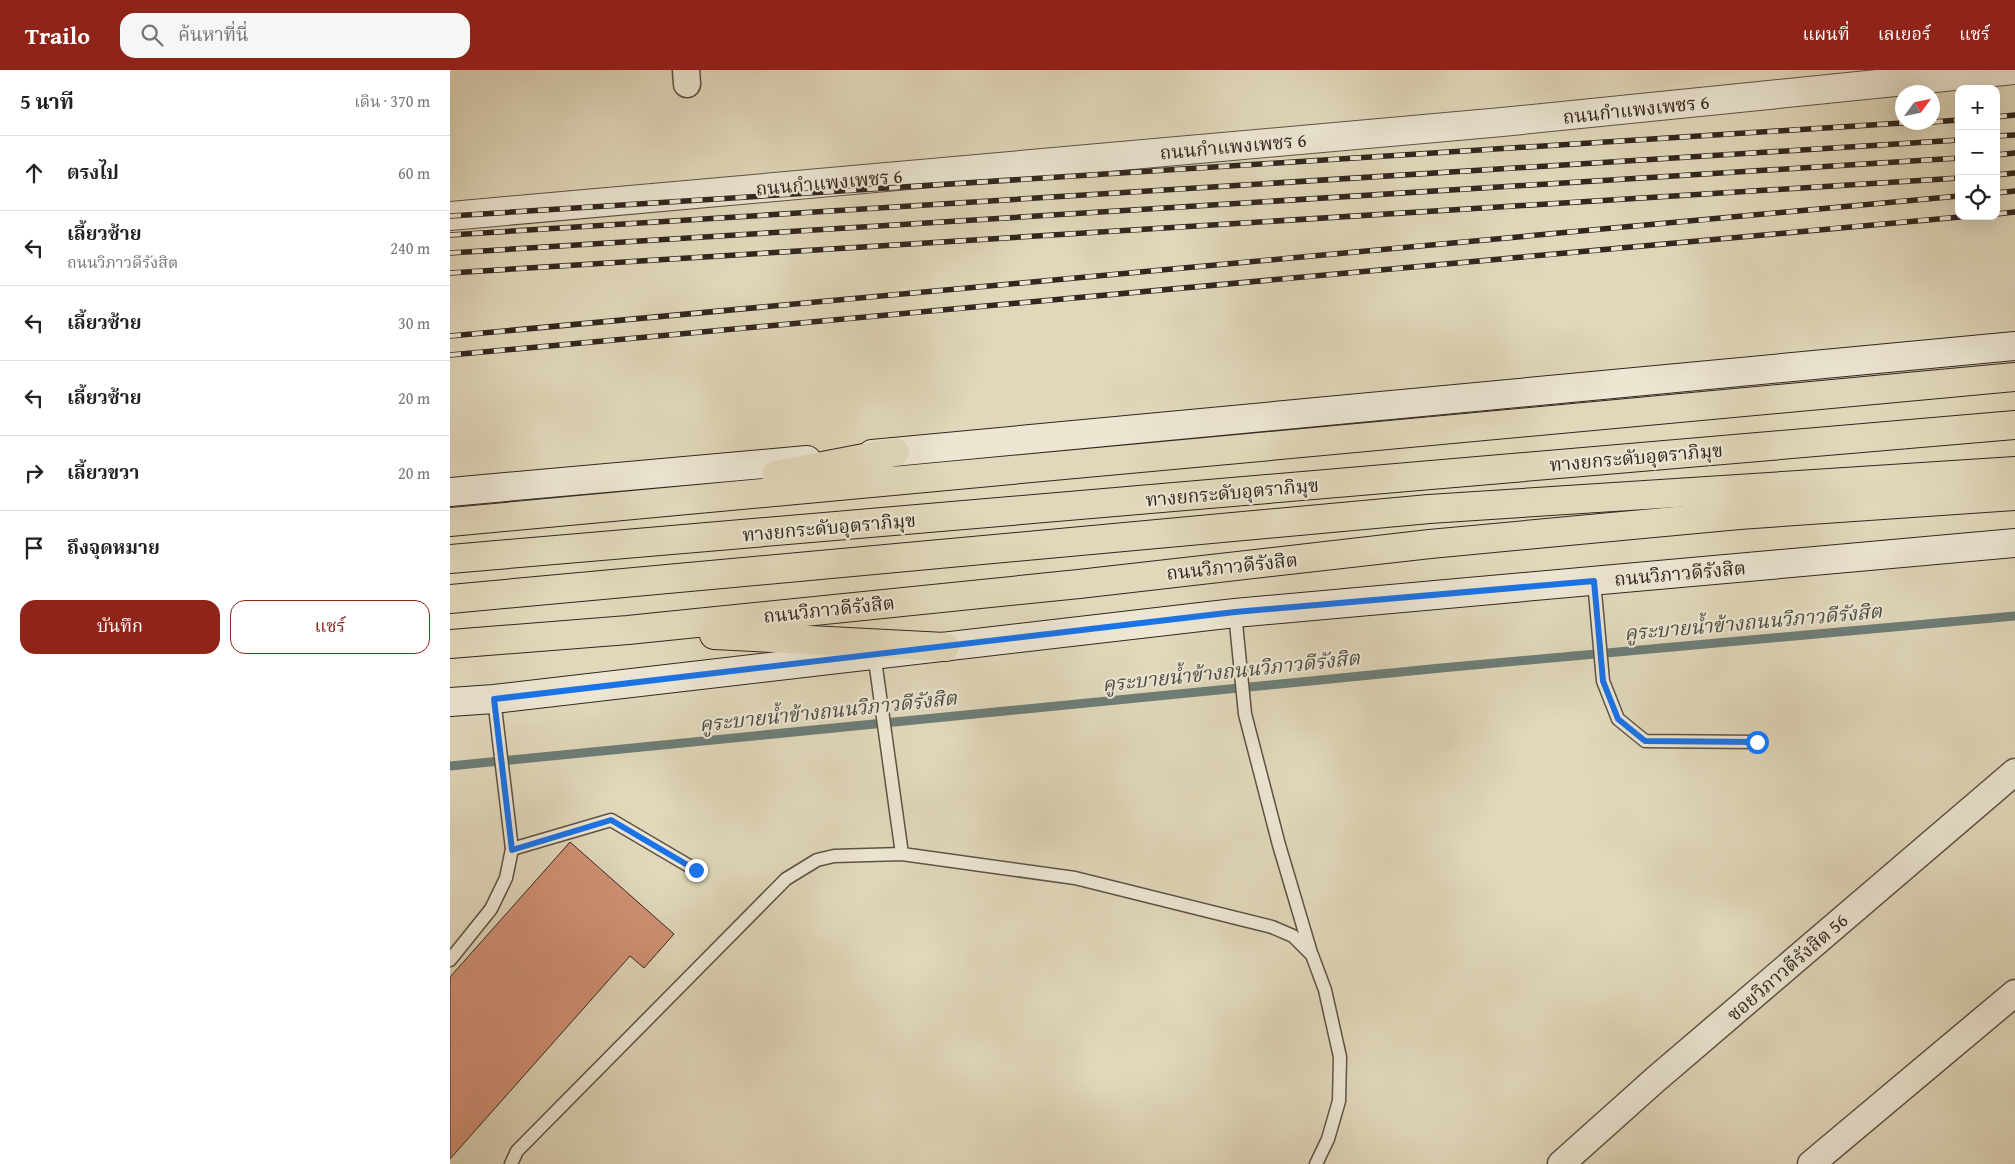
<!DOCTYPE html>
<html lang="th">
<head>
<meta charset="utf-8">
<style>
  body { margin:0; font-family:"Gentium Book Plus","Noto Serif Thai",serif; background:#f6f6f6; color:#222 }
  .controls { position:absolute; right:15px; top:15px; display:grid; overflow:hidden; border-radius:10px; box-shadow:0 5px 20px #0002 }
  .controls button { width:45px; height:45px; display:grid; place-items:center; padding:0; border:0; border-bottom:1px solid #e0e0e0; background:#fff; color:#222; font:25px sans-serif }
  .compass { position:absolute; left:1445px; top:15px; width:45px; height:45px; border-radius:50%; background:#fff; box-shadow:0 5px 20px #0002; rotate:57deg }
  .stop { position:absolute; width:15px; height:15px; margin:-11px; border:4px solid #1a73e8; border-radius:50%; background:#fff }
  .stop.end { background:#1a73e8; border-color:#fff; box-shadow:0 1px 5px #0008 }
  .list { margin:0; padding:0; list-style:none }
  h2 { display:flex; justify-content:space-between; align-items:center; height:65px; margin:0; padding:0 20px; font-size:21px }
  h2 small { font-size:16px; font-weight:400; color:#767676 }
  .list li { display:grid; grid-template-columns:32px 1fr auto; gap:15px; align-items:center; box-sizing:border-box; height:75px; padding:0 20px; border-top:1px solid #e0e0e0 }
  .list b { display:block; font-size:19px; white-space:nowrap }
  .list p { margin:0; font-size:16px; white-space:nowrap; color:#767676 }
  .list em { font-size:16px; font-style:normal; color:#767676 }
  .actions { display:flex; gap:10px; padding:15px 20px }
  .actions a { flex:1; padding:11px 0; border:1px solid #8f2418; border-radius:15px; text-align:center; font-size:18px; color:#8f2418 }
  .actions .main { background:#8f2418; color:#fff }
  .icon { flex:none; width:28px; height:28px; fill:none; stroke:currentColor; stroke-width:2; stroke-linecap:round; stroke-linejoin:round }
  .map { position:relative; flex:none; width:1565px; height:1094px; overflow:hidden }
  header { display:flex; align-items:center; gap:30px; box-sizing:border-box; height:70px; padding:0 25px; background:#8f2418; color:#fff }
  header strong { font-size:24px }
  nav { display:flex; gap:28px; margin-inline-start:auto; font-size:18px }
  .search { width:350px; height:45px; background:#f6f6f6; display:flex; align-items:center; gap:12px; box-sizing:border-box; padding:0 18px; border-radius:15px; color:#767676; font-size:19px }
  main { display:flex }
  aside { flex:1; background:#fff }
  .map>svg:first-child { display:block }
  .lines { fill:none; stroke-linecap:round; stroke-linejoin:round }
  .stream { stroke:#6d7e78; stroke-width:9 }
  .building { fill:#d19175; stroke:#32261f }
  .service-casing { stroke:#5e5246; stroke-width:15 }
  .minor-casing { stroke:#5e5246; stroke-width:29 }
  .tertiary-casing { stroke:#5e5246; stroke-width:30 }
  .secondary-casing { stroke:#32261f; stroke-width:30 }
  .trunk-casing { stroke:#32261f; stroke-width:30 }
  .motorway-casing { stroke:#32261f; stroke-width:30 }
  .service { stroke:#ece6d3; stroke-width:12 }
  .minor { stroke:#ece6d3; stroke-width:26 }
  .tertiary { stroke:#ece6d3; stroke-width:28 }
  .secondary { stroke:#ece6d3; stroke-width:28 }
  .trunk { stroke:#e1d8bb; stroke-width:28 }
  .motorway { stroke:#e1d8bb; stroke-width:28 }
  .rail-casing { stroke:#32261f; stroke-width:5.5 }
  .rail { stroke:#ece6d3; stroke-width:4; stroke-dasharray:11; stroke-linecap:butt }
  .route { stroke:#1a73e8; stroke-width:6 }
  .labels { text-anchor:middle; stroke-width:4.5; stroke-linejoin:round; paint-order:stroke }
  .street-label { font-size:19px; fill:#32261f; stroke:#ece6d3 }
  .water-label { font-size:20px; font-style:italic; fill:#4a4b44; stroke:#ece6d3 }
</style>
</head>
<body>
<header>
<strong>Trailo</strong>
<div class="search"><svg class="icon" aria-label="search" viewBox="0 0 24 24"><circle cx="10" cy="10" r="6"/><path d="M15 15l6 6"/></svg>ค้นหาที่นี่</div>
<nav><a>แผนที่</a><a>เลเยอร์</a><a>แชร์</a></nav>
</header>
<main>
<aside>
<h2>5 นาที<small>เดิน · 370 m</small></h2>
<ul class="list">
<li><svg class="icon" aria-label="ahead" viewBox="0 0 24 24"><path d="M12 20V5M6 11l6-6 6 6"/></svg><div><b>ตรงไป</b></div><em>60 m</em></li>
<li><svg class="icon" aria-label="left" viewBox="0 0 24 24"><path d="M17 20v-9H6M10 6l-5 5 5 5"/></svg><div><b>เลี้ยวซ้าย</b><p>ถนนวิภาวดีรังสิต</p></div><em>240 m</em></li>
<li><svg class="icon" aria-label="left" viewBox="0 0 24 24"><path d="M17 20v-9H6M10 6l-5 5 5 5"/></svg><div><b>เลี้ยวซ้าย</b></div><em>30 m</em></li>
<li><svg class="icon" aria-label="left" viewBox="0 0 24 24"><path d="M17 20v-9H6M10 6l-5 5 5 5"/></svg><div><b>เลี้ยวซ้าย</b></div><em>20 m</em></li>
<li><svg class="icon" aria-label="right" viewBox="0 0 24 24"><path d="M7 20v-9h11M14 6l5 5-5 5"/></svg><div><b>เลี้ยวขวา</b></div><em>20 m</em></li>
<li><svg class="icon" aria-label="arrive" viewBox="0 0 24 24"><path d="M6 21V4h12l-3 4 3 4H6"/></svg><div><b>ถึงจุดหมาย</b></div></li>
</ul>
<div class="actions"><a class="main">บันทึก</a><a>แชร์</a></div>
</aside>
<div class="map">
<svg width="1565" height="1094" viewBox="0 0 1565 1094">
  <rect width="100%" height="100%" fill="#e1d8bb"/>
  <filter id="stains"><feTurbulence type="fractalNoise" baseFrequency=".004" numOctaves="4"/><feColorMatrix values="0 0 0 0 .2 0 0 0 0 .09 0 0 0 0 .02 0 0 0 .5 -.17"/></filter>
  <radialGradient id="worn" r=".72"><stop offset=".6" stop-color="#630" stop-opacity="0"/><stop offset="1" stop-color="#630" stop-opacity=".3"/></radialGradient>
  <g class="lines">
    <path class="stream" d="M0 696 991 598 1565 546"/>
  </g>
  <path class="building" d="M120 772 224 864 194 898 180 886 0 1089V907Z"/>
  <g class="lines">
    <g class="service-casing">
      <path id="service" d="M1144 511 1153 611 1168 649 1195 671 1307 672
        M785 543 795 644 829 775 861 883
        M424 583 452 784 625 808 822 857 843 866 862 885 875 920 890 987 889 1031 878 1069 866 1094
        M62 779 161 750 246 800
        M0 890 41 839 56 808 62 779 44 629
        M61 1094 67 1081 336 809 367 790 384 786 452 784"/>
    </g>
    <g class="minor-casing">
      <path id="minor" d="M236 0 237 14
        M1111 1094 1206 1009 1565 702
        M1361 1094 1565 923"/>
    </g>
    <g class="tertiary-casing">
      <path id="tertiary" d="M0 146 1052 52 1565 0"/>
    </g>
    <g class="secondary-casing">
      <path id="secondary" d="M422 384 1565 276
        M0 422 357 390
        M0 632 44 629 785 543 1565 473"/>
    </g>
    <g class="trunk-casing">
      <path id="trunk" d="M326 405 445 382
        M0 452 1565 307
        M264 565 495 577
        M0 574 178 560 629 514 980 474 1289 445 1565 426"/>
    </g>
    <g class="motorway-casing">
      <path id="motorway" d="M0 489 1565 355
        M0 529 979 439 1565 401"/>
    </g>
    <use href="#service" class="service"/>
    <use href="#minor" class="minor"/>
    <use href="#tertiary" class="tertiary"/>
    <use href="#secondary" class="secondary"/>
    <use href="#trunk" class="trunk"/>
    <use href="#motorway" class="motorway"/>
    <g class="rail-casing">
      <path id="rail" d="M1546 47 1565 45
        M1482 52 1509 50
        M1546 66 1565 65
        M1546 85 1565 83
        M1546 105 1565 103
        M1546 123 1565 121
        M1546 144 1565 142
        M0 146 1468 52
        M0 165 1509 70
        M0 183 1509 88
        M0 203 1509 108
        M0 266 1509 126
        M0 285 1521 146"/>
    </g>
    <use href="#rail" class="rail"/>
  </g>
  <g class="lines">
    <path class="route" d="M246 800 161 750 62 780 44 629 785 542 1144 511 1153 611 1168 649 1195 671 1307 672"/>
  </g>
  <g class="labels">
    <g class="street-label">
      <text transform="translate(1186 39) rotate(-6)" y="7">ถนนกำแพงเพชร 6</text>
      <text transform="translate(783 76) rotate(-5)" y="7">ถนนกำแพงเพชร 6</text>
      <text transform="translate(379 112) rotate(-5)" y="7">ถนนกำแพงเพชร 6</text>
      <text transform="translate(1186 387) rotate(-5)" y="7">ทางยกระดับอุตราภิมุข</text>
      <text transform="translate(782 422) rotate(-5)" y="7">ทางยกระดับอุตราภิมุข</text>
      <text transform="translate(379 457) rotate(-5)" y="7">ทางยกระดับอุตราภิมุข</text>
      <text transform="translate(782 496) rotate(-6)" y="7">ถนนวิภาวดีรังสิต</text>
      <text transform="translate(1230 503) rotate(-5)" y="7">ถนนวิภาวดีรังสิต</text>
      <text transform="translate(379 539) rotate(-6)" y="7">ถนนวิภาวดีรังสิต</text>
      <text transform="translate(1337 897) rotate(-41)" y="7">ซอยวิภาวดีรังสิต 56</text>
    </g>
    <g class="water-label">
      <text transform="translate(1303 552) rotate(-5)" y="7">คูระบายน้ำข้างถนนวิภาวดีรังสิต</text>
      <text transform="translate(781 601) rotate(-6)" y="7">คูระบายน้ำข้างถนนวิภาวดีรังสิต</text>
      <text transform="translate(378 641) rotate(-6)" y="7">คูระบายน้ำข้างถนนวิภาวดีรังสิต</text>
    </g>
  </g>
  <rect width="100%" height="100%" filter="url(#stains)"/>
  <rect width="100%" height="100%" fill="url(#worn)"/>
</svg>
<div class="controls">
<button>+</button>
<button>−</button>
<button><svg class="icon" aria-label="locate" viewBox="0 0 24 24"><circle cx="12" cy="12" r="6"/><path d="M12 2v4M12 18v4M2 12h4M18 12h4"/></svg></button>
</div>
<svg class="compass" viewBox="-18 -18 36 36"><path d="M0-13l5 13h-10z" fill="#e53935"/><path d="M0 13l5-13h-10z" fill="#767676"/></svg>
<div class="stop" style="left:1307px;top:672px"></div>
<div class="stop end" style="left:246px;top:800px"></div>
</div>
</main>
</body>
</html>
